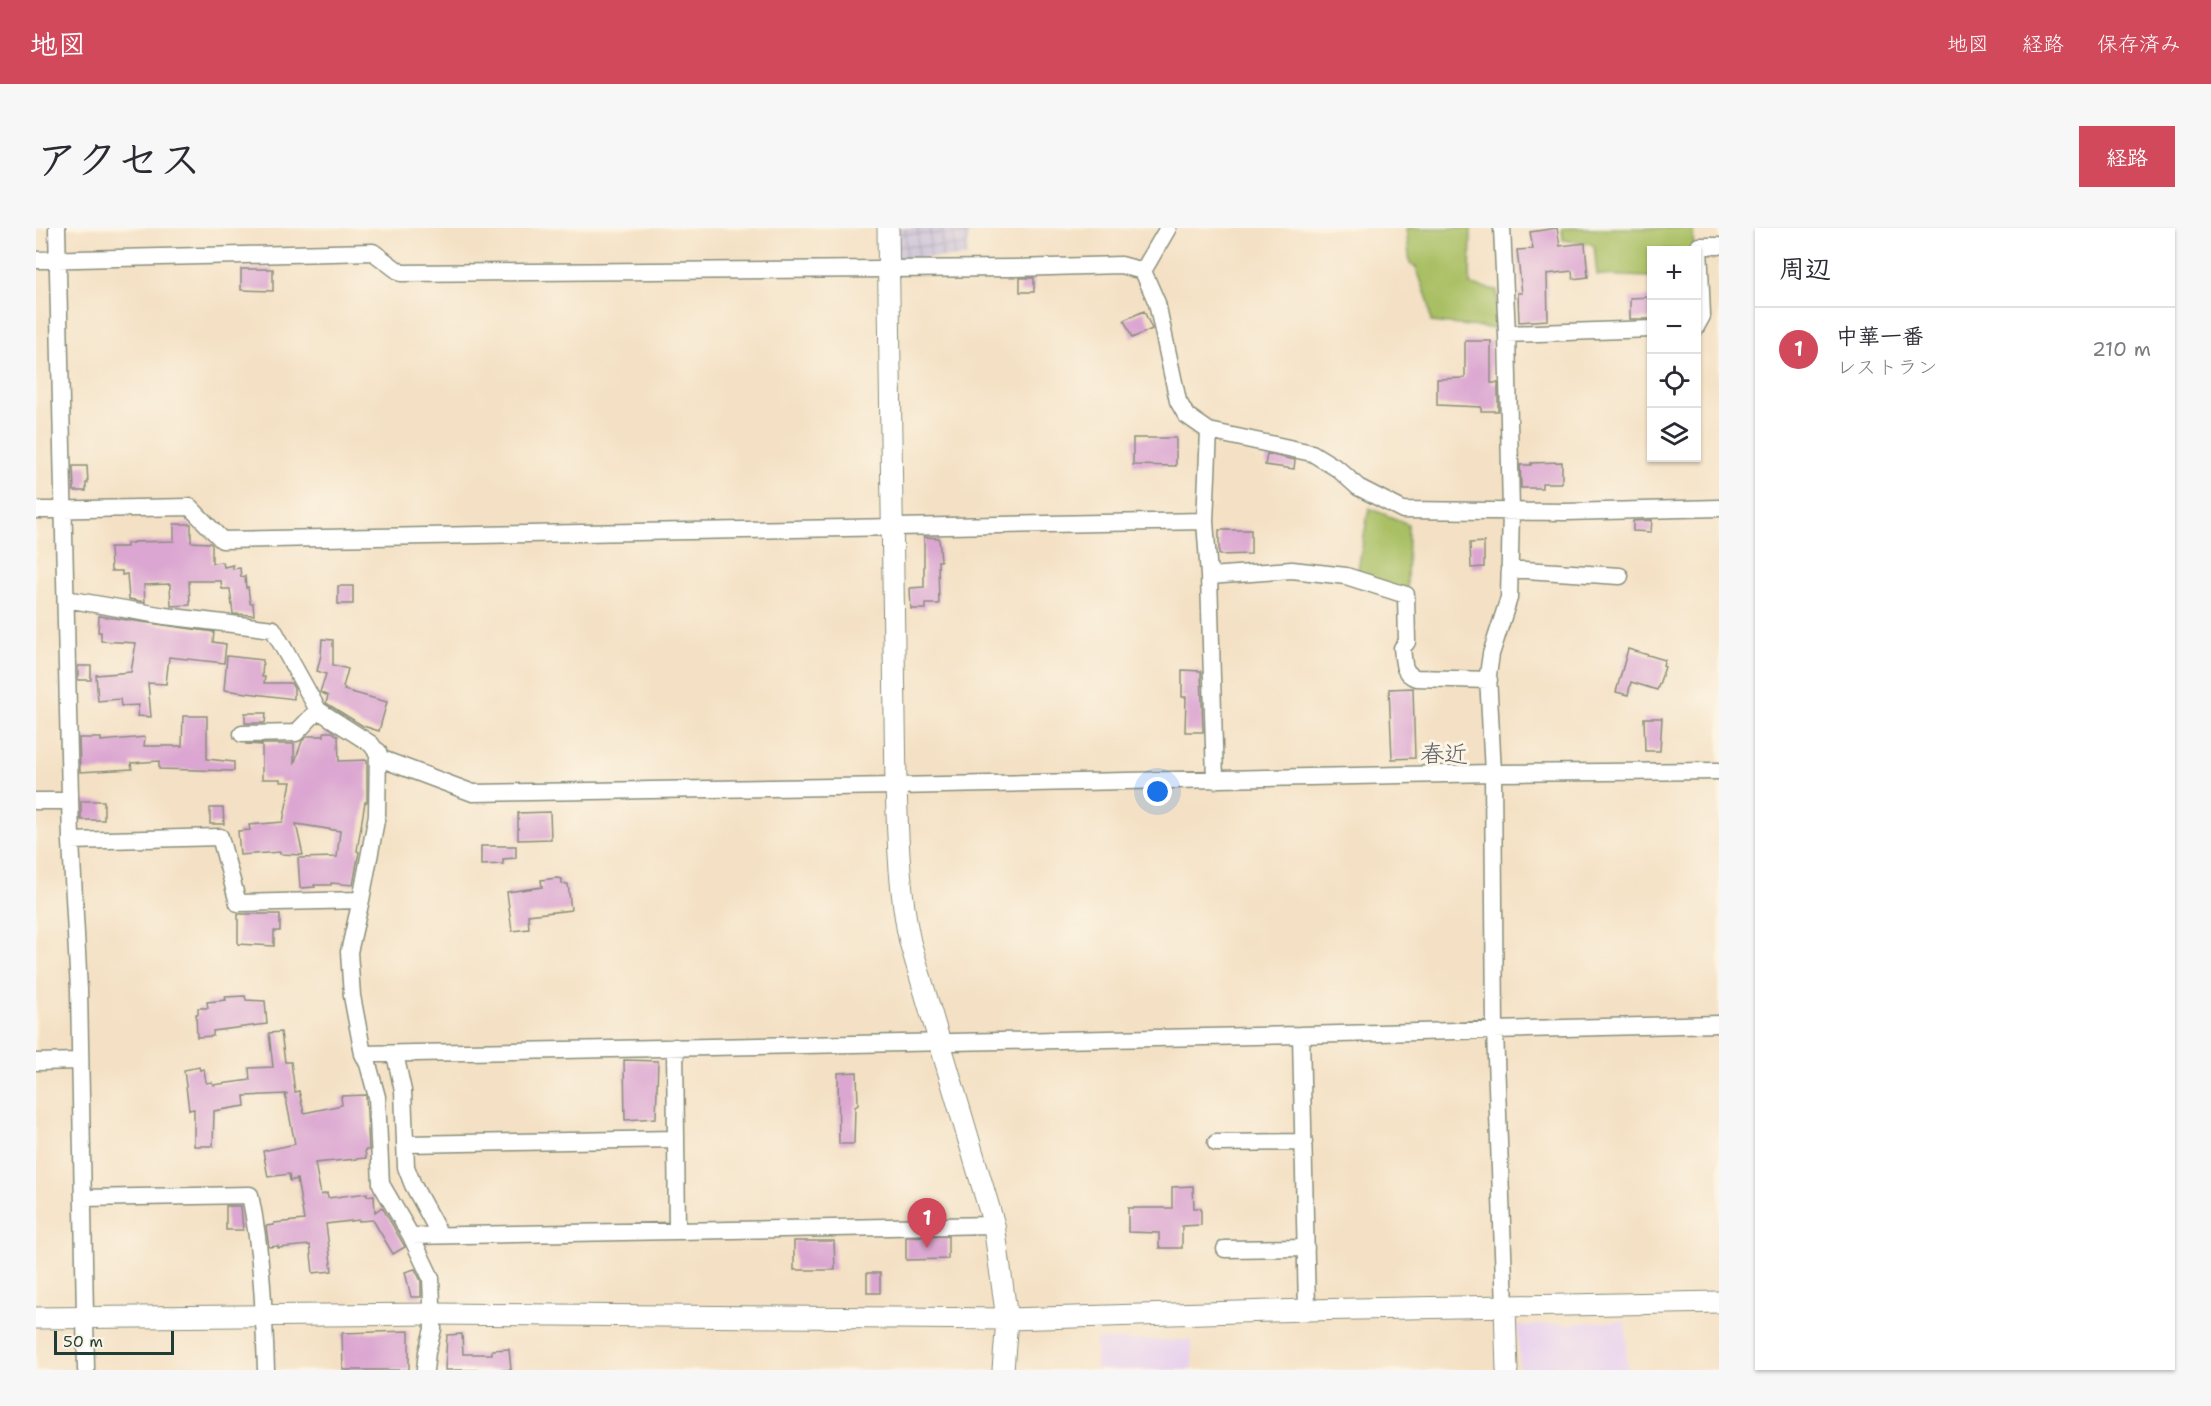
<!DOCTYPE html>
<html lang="ja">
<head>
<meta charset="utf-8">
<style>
  body { margin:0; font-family:"Shantell Sans","Klee One",sans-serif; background:#f7f7f7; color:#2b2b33 }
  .controls { position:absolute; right:18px; top:18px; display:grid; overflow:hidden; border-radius:0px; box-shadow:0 2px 4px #0004 }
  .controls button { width:54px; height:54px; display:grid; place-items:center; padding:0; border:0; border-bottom:2px solid #e1e1e2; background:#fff; color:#2b2b33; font:30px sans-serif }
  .scale { position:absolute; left:18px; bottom:15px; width:120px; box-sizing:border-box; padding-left:6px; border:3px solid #1f3d34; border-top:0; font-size:16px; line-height:21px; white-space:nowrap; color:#1f3d34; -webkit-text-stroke:4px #fcf5e5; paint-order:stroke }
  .you { position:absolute; left:1122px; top:564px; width:21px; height:21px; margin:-15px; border:4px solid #fff; border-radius:50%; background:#1a73e8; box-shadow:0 0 0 9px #1a73e833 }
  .badge { display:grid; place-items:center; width:39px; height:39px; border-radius:50%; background:#d1495b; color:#fff; font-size:20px; font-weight:700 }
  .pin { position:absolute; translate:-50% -50px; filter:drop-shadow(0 2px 3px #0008) }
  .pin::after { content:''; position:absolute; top:32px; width:21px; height:18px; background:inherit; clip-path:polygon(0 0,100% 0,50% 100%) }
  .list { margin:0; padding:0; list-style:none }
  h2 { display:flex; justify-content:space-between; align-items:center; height:78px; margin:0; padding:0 24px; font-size:26px }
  h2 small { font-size:20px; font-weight:400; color:#7c7c81 }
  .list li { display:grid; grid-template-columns:39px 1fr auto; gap:18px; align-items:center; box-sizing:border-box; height:84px; padding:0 24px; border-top:2px solid #e1e1e2 }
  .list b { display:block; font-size:22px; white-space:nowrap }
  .list p { margin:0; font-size:20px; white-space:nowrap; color:#7c7c81 }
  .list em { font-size:20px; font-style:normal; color:#7c7c81 }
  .icon { flex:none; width:33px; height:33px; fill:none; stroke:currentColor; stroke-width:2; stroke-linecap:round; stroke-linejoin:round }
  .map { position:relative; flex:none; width:1683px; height:1142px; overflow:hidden; border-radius:0px }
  header { display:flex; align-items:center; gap:36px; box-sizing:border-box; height:84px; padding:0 30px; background:#d1495b; color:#fff }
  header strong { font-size:28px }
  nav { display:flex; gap:33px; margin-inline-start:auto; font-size:21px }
  .intro { display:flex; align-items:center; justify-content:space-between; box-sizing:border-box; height:144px; padding:0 36px }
  h1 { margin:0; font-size:42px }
  .button { padding:15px 27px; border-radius:0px; background:#d1495b; color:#fff; font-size:21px; font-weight:700 }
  main { display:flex; gap:36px; padding:0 36px }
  aside { flex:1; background:#fff; border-radius:0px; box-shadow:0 2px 4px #0004 }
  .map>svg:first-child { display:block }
  .built { fill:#e8d2ee }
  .industrial { fill:url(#industrial-grid) }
  .green { fill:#a9bf64; stroke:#647e4c; stroke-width:1.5 }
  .building { fill:#dba6d1 }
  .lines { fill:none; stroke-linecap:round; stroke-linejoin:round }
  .minor-casing { stroke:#8a8f7c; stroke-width:19 }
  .tertiary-casing { stroke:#8a8f7c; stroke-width:23 }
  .minor { stroke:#fff; stroke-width:16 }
  .tertiary { stroke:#fff; stroke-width:21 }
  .labels { text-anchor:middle; stroke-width:6; stroke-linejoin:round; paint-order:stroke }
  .quarter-label { font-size:24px; fill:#61626b; stroke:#fcf5e5 }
</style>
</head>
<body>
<header>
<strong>地図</strong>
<nav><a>地図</a><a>経路</a><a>保存済み</a></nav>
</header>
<div class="intro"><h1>アクセス</h1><a class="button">経路</a></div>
<main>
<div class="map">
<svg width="1683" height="1142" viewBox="0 0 1683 1142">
  <defs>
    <pattern id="industrial-grid" width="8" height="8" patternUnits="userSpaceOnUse" patternTransform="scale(1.5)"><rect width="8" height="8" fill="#c9bfd7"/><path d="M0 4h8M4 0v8" fill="none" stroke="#a39caf"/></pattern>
  </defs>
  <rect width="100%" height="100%" fill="#fcf5e5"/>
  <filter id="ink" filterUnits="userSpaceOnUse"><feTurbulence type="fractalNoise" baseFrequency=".0167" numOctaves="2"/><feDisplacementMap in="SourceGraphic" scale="12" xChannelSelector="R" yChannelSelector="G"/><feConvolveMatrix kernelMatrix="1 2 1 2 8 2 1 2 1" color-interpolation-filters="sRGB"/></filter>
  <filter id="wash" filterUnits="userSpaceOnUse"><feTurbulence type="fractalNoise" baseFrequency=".008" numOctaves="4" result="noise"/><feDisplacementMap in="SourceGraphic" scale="24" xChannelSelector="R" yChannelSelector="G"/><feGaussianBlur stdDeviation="1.35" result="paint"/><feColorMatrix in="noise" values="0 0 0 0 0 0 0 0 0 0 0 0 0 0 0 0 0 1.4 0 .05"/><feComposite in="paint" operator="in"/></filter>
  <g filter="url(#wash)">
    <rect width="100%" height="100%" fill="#f4e1c5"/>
    <path class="built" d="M1590 1093 1591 1142H1484L1482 1098Z
      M1060 1112H1156V1142H1060Z"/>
    <path class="industrial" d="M860 0H933L931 29 860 30Z"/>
    <path class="green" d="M1370 0H1435L1434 57 1461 62V101L1395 94 1393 75 1380 39 1374 36Z
      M1526 0H1657L1658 22H1616L1615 49 1561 47 1558 16 1527 12Z
      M1333 280 1372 296 1371 363 1320 353Z"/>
    <g id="blocks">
      <path class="building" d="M1521 0 1524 18 1549 15 1552 49 1537 51 1536 43 1511 46 1512 92 1483 94 1482 65H1486L1481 22 1497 21 1494 4Z
        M205 41H237V63L205 62Z
        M984 50H998V64H984Z
        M1616 69V91H1594V70Z
        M1108 83 1116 101 1096 110 1088 92Z
        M1429 113H1455V155H1462V183H1445V179L1401 177V151L1429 150Z
        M1097 210H1140V238L1097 237Z
        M1231 226 1259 232 1258 241 1229 237Z
        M1526 234V255H1506V260H1485L1484 237H1495V235Z
        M37 238H51L52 255H50V263H38Z
        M1616 292 1615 304 1597 303V293Z
        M138 296H155V314L174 315 176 317V335L187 334 188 339 197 337V341L204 340 205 349 209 348 210 360 212 359 214 375H217L218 387 197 386 194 361H186L185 353H153L154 377 135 378 134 356 108 357 109 374 93 371 91 346 86 347V343H75L74 319H91V315H97V314L138 313Z
        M1183 302H1215V326L1183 327Z
        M888 309 903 310 905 333H902L903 376H890V381H875L874 360 888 359Z
        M1448 314V339L1435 340 1434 315Z
        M302 358H317V376H302Z
        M63 388 178 404 177 414 190 416 188 435 133 429 130 456 112 455 115 489 101 488 103 477 85 478 84 471 62 473 60 447 95 444 100 415 65 413V404H62Z
        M286 411 297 412V437L312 441 307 459 309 460 308 462 351 474 343 503 327 498 290 475 292 468 284 464 290 446 281 443 285 427Z
        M1592 421 1629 432 1627 438 1629 439 1621 462 1595 454 1592 467 1580 464Z
        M191 428 227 432 226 449H229L228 455H255L258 460V471L188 462Z
        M42 438H55V452H42Z
        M1146 442 1165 443 1167 504H1149L1150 469H1146Z
        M1377 460 1379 530 1356 531 1353 461Z
        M209 485H230L229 495H209Z
        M147 488H171V531L198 534V543L123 541V533L95 535 96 541 44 544 43 510H65V513L109 509 108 518H146Z
        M1608 490H1626L1624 523H1609Z
        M288 504H296L302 508 303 533 331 532V574H329L321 623 323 624 317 657 295 655V657H278L279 659 264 660 262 630 301 629 304 603 260 596 267 627 244 626V624L204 627 202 603 214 602 213 597 247 594 255 554H244V551H226V517L209 516H258V536L266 513 272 508H288Z
        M45 573H68V592H45Z
        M174 580H187L188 596H174Z
        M514 584 515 611 482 612V585Z
        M445 618H480V630L467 631V636L445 637Z
        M521 650 526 651V656H532L535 682 492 687 493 701 476 703 471 664 506 659 505 652Z
        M202 686H244V703H238V718L202 716Z
        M209 768 210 772 229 773 231 796 177 803V808L161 809 160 786H162V780H172L171 774 190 772 189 769Z
        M245 804 249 834H255L259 864 263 863 268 885 306 877 305 868 330 867 333 922H329L330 930 279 935 285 967 291 965 292 970 331 965V968L338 967 339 984 346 979 369 1019 357 1026 337 992 323 993V992L290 996 296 1043 277 1045 274 1017 242 1020V1018L233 1019 230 998 238 997V995L268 992 261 951 254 953 253 946 232 949 227 923 259 916 249 866H252L208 868 209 878 178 883 177 918H158V881L153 882 148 842 163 839 164 842 168 841 170 855 176 854 177 857 214 852 213 840 237 839 233 805Z
        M588 832 622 833 620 890 589 892Z
        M821 844 822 877 819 879 818 916H803L802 845Z
        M1157 958 1158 980H1165V997L1146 998V1020H1123V1005L1092 1004V980H1136V959Z
        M190 978H205L207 1002H190Z
        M912 1008V1031L870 1032V1009Z
        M758 1013H798L799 1042H758Z
        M379 1041 385 1053V1069H375L369 1044Z
        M831 1045H844V1065H831Z
        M373 1103V1142H307L306 1105Z
        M426 1106 427 1126H456V1122L473 1121 475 1142H409L411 1107Z"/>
    </g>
  </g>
  <g filter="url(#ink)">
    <use href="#blocks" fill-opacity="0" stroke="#8a8f7c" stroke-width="1.5"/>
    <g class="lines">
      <g class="minor-casing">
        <path id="minor" d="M21 0 35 613 43 762 50 1142
          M1466 0 1471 106 1475 283 1473 370 1455 426 1452 447 1457 545 1459 803 1469 1079
          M0 32 337 24 365 45 979 40 1085 37 1107 43
          M1107 43 1121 75 1142 173 1150 187 1173 203 1276 225 1302 241 1322 259 1367 282 1530 284 1683 280
          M1107 43 1132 0
          M1660 99 1666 88 1663 18H1683
          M1471 106 1616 101
          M1173 203 1169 293 1173 348 1179 552
          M0 282 154 279 186 312 1169 293
          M1473 341 1584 348
          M1173 348 1256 342 1310 348 1370 367 1371 414 1366 420C1368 434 1366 445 1380 450L1453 452
          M30 371 129 388 237 401 282 482 335 516 346 531 437 565 860 558 1457 545 1683 543
          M206 506 260 505 282 482
          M342 523 341 587 325 672 313 724 316 768 327 826 332 836 341 869 345 956 375 1008 395 1050 397 1101 391 1124 389 1142
          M0 573H34
          M35 613 184 609 202 675 325 672
          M1265 807 1271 1082
          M639 819 641 1003
          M327 826 1265 807 1683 796
          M359 826 367 863 370 939 377 957 404 1007
          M0 834 44 833
          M1180 915 1268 914
          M370 916 640 911
          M47 970 214 967C226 1024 228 1084 230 1142
          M375 1008 958 997
          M1189 1021 1270 1020"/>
      </g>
      <g class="tertiary-casing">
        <path id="tertiary" d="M852 0 860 558C862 611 863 663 874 714L958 997 971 1091 967 1142
          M1469 1079 1471 1142
          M0 1090 397 1086 971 1091 1271 1082 1683 1074"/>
      </g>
      <use href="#minor" class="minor"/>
      <use href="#tertiary" class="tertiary"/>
    </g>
  </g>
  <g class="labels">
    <g class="quarter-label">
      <text x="1408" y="534">春近</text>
    </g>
  </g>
</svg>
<div class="controls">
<button>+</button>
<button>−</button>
<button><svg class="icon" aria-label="locate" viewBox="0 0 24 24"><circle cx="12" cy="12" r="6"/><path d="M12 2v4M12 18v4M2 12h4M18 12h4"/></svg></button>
<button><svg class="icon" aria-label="layers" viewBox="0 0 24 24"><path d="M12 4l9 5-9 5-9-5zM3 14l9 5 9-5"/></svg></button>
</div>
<div class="scale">50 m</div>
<div class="you"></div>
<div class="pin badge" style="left:891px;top:1020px">1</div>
</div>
<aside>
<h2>周辺<small></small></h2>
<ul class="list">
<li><span class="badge">1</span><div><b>中華一番</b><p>レストラン</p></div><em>210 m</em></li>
</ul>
</aside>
</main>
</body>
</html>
